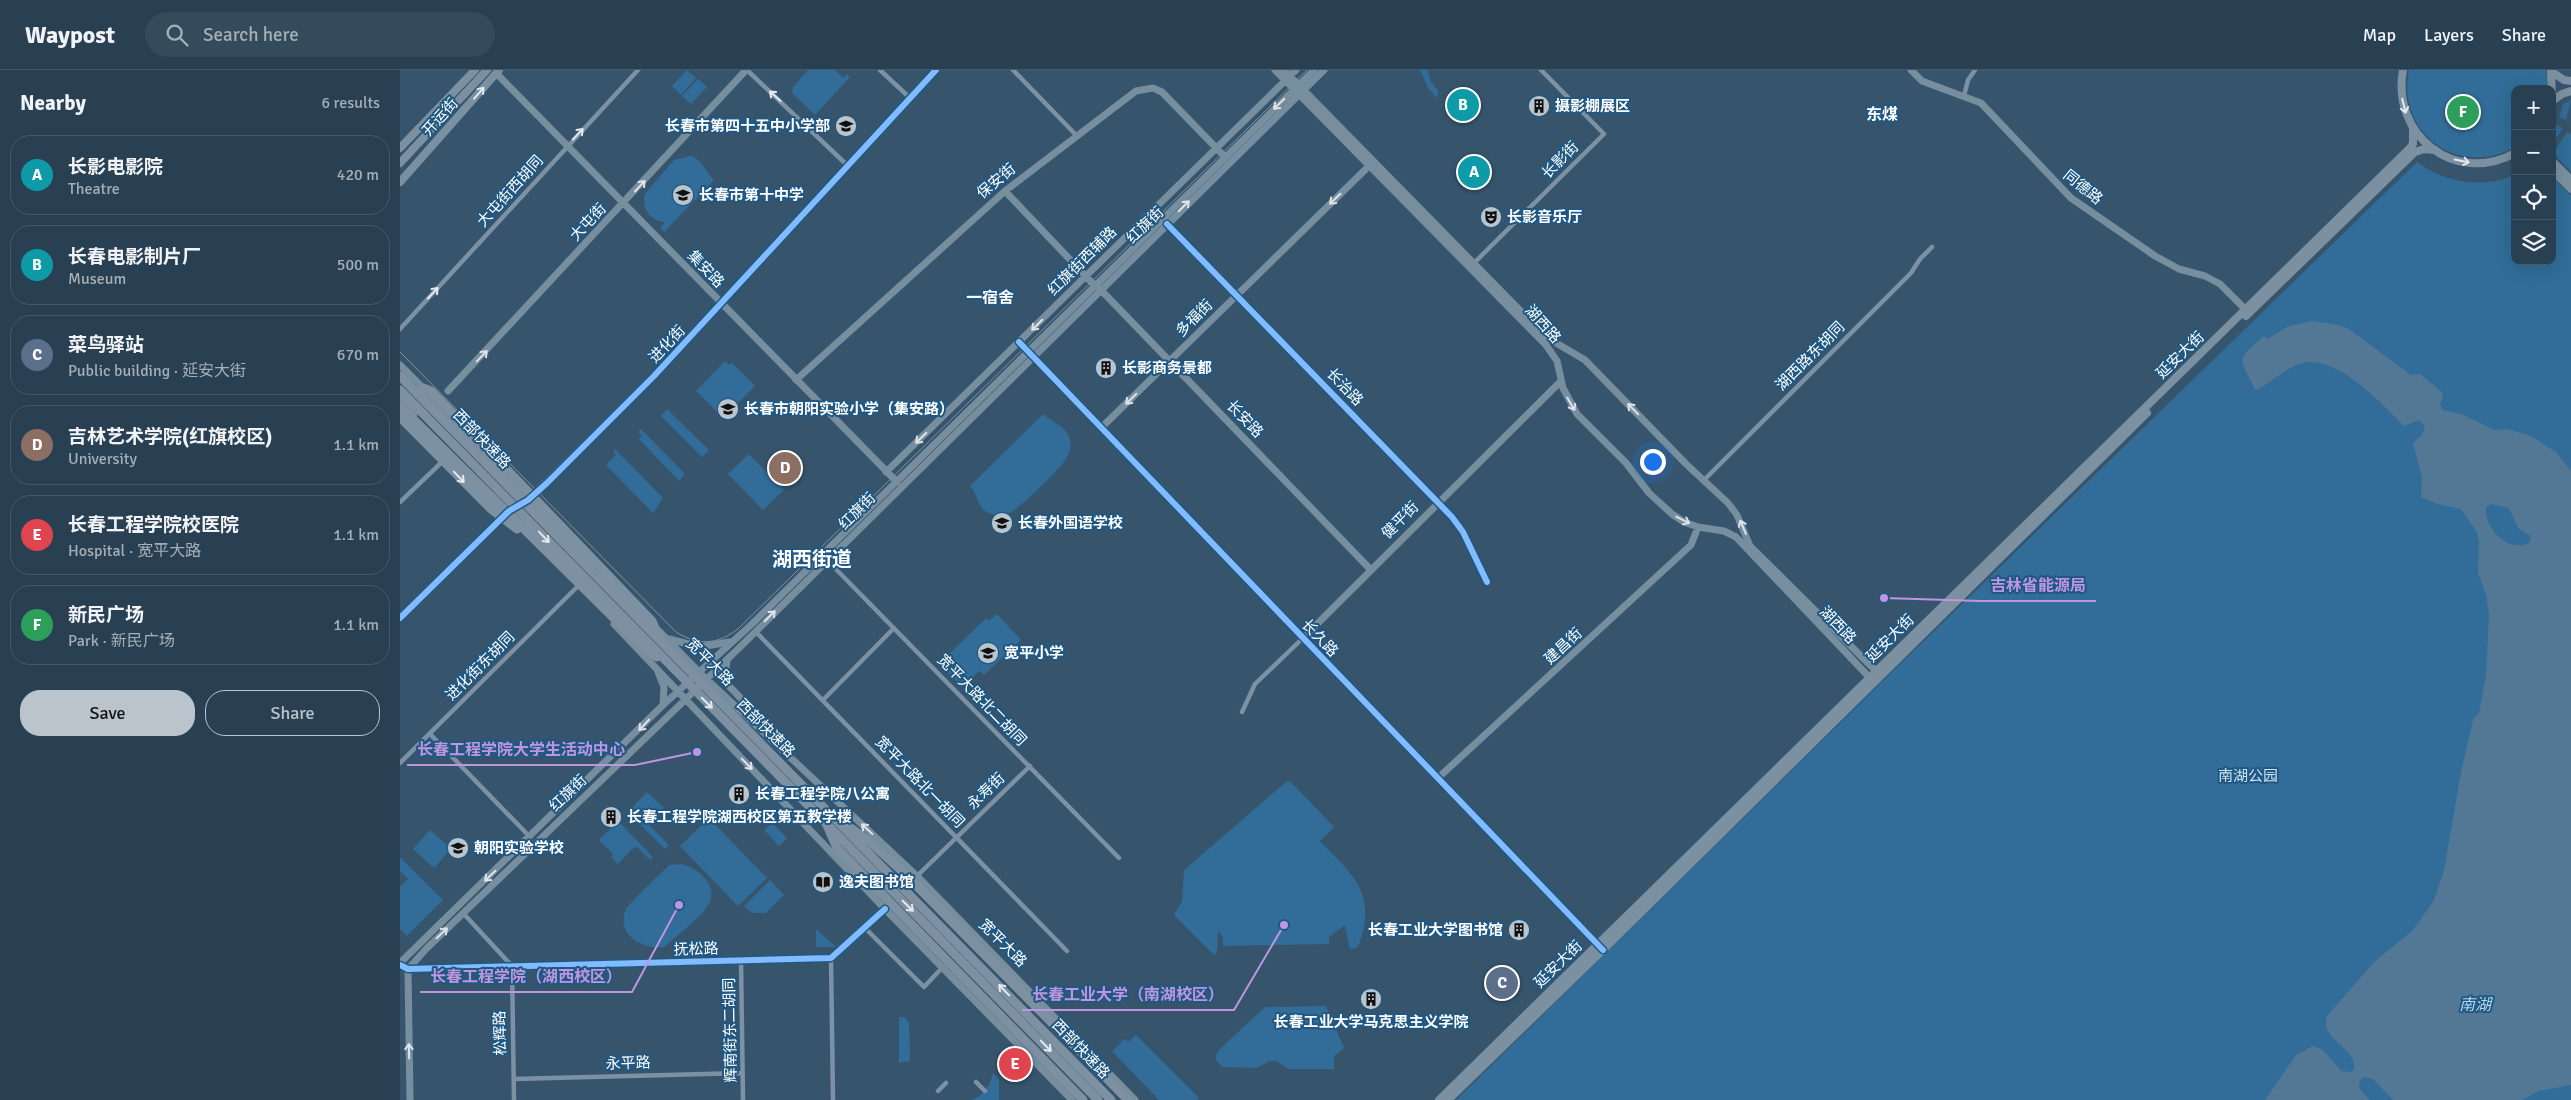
<!DOCTYPE html>
<html lang="en">
<head>
<meta charset="utf-8">
<style>
  body { margin:0; font-family:Signika,"Noto Sans SC",sans-serif; background:#344b5c; color:#f1f3f6 }
  .controls { position:absolute; right:15px; top:15px; display:grid; overflow:hidden; border-radius:10px; box-shadow:0 5px 20px #0002 }
  .controls button { width:45px; height:45px; display:grid; place-items:center; padding:0; border:0; border-bottom:1px solid #445969; background:#284052; color:#f1f3f6; font:25px sans-serif }
  .you { position:absolute; left:1252px; top:391px; width:18px; height:18px; margin:-12px; border:4px solid #fff; border-radius:50%; background:#1a73e8; box-shadow:0 0 0 8px #1a73e833 }
  .badge { display:grid; place-items:center; width:32px; height:32px; border-radius:50%; background:#b9c4cc; color:#fff; font-size:16px; font-weight:700 }
  .pin { position:absolute; translate:-50% -50%; border:2px solid #fff; box-shadow:0 1px 5px #0006 }
  .list { margin:0; padding:0; list-style:none }
  h2 { display:flex; justify-content:space-between; align-items:center; height:65px; margin:0; padding:0 20px; font-size:21px }
  h2 small { font-size:16px; font-weight:400; color:#a5afb8 }
  .list li { display:grid; grid-template-columns:32px 1fr auto; gap:15px; align-items:center; box-sizing:border-box; height:80px; margin:0 10px 10px; padding:0 10px; border:1px solid #445969; border-radius:20px }
  .list b { display:block; font-size:19px; white-space:nowrap }
  .list p { margin:0; font-size:16px; white-space:nowrap; color:#a5afb8 }
  .list em { font-size:16px; font-style:normal; color:#a5afb8 }
  .actions { display:flex; gap:10px; padding:15px 20px }
  .actions a { flex:1; padding:11px 0; border:1px solid #b9c4cc; border-radius:20px; text-align:center; font-size:18px; color:#b9c4cc }
  .actions .main { background:#b9c4cc; color:#111 }
  .icon { flex:none; width:28px; height:28px; fill:none; stroke:currentColor; stroke-width:2; stroke-linecap:round; stroke-linejoin:round }
  .map { position:relative; flex:none; width:2171px; height:1030px; overflow:hidden }
  header { display:flex; align-items:center; gap:30px; box-sizing:border-box; height:70px; padding:0 25px; background:#284052; border-bottom:1px solid #445969 }
  header strong { font-size:24px }
  nav { display:flex; gap:28px; margin-inline-start:auto; font-size:18px }
  .search { width:350px; height:45px; background:#344b5c; display:flex; align-items:center; gap:12px; box-sizing:border-box; padding:0 18px; border-radius:28px; color:#a5afb8; font-size:19px }
  main { display:flex }
  aside { flex:1; background:#284052 }
  .map>svg:first-child { display:block }
  .green { fill:#316d98 }
  .water { fill:#527896; fill-rule:evenodd }
  .lines { fill:none; stroke-linecap:round; stroke-linejoin:round }
  .street { stroke:#7c91a3; stroke-width:4.5 }
  .secondary { stroke:#778e9f; stroke-width:7 }
  .primary { stroke:#7b90a0; stroke-width:8 }
  .highway { stroke:#7d91a3; stroke-width:9 }
  .tram { stroke:#7d91a3; stroke-width:1 }
  .highway-bridge { stroke:#7d91a3; stroke-width:9 }
  .cycleway-casing { stroke:#205883; stroke-width:9 }
  .cycleway { stroke:#80bcff; stroke-width:6 }
  .oneway { stroke:#e5e9ec }
  .oneway2 { stroke:#e5e9ed }
  .oneway3 { stroke:#dde3e7 }
  .labels { text-anchor:middle; stroke-width:4; stroke-linejoin:round; paint-order:stroke }
  .poi-label { font-size:15px; font-weight:bold; fill:#fff; stroke:#205883; text-anchor:start }
  .street-label { font-size:15px; fill:#fff; stroke:#205883 }
  .park-label { font-size:15px; fill:#cbe5f7; stroke:#205883 }
  .neighbourhood-label { font-size:16px; font-weight:bold; fill:#fff; stroke:#205883 }
  .water-label { font-size:16px; font-style:italic; fill:#b3d7f0; stroke:#205883 }
  .district-label { font-size:20px; font-weight:bold; fill:#fff; stroke:#205883 }
  .leader { fill:none; stroke:#bd96df; stroke-width:2 }
  .callout-dot { fill:#bd96df; stroke:#205883; stroke-width:2 }
  .callout-label { font-size:16px; text-anchor:middle; font-weight:bold; fill:#bd96df; stroke:#205883; stroke-width:4; stroke-linejoin:round; paint-order:stroke }
</style>
</head>
<body>
<header>
<strong>Waypost</strong>
<div class="search"><svg class="icon" aria-label="search" viewBox="0 0 24 24"><circle cx="10" cy="10" r="6"/><path d="M15 15l6 6"/></svg>Search here</div>
<nav><a>Map</a><a>Layers</a><a>Share</a></nav>
</header>
<main>
<aside>
<h2>Nearby<small>6 results</small></h2>
<ul class="list">
<li><span class="badge" style="background:#0f9aa8">A</span><div><b>长影电影院</b><p>Theatre</p></div><em>420 m</em></li>
<li><span class="badge" style="background:#0f9aa8">B</span><div><b>长春电影制片厂</b><p>Museum</p></div><em>500 m</em></li>
<li><span class="badge" style="background:#5c6f8a">C</span><div><b>菜鸟驿站</b><p>Public building · 延安大街</p></div><em>670 m</em></li>
<li><span class="badge" style="background:#8d6e63">D</span><div><b>吉林艺术学院(红旗校区)</b><p>University</p></div><em>1.1 km</em></li>
<li><span class="badge" style="background:#e0444e">E</span><div><b>长春工程学院校医院</b><p>Hospital · 宽平大路</p></div><em>1.1 km</em></li>
<li><span class="badge" style="background:#2e9e5b">F</span><div><b>新民广场</b><p>Park · 新民广场</p></div><em>1.1 km</em></li>
</ul>
<div class="actions"><a class="main">Save</a><a>Share</a></div>
</aside>
<div class="map">
<svg width="2171" height="1030" viewBox="0 0 2171 1030">
  <rect width="100%" height="100%" fill="#36556d"/>
  <path class="green" d="M287 0 296 8 281 25 272 16Z
    M408 0H435L443 8 447 4 450 7 415 45 392 23 393 17Z
    M1020 0H1028L1030 10 1038 21 1037 28 1028 18Z
    M2009 0H2146L2148 19H2115V77C2058 109 1996 63 2009 0Z
    M298 9 307 17 291 34 282 26Z
    M2171 30 2166 50 2159 47 2163 34Z
    M2156 55 2163 58 2152 75V61Z
    M2167 62 2171 64V102L2153 83Z
    M290 86C304 90 305 102 314 110L264 162 260 158 265 152C250 151 241 139 245 124L274 90Z
    M2017 92C2045 113 2082 119 2115 105V191H2152V107L2171 126V1030H1056L1495 599Z
    M325 291 329 295 332 293 355 316 323 348 296 321Z
    M267 339 309 380 302 387 261 346Z
    M643 344C653 353 667 356 670 370 671 376 670 383 666 389 659 400 622 436 611 442 605 446 599 446 592 444 576 440 579 425 570 416Z
    M241 359 285 404 279 411 239 369 242 366 238 362Z
    M215 379 263 428 253 443 206 395 216 385 213 381Z
    M349 384 384 420 363 440 328 404Z
    M597 544 621 570 584 605 579 601 562 617 544 598 554 588 550 583 586 548 589 551Z
    M887 711 891 712 934 757 920 771C954 806 978 824 958 877L951 879 949 877 945 855 929 867V874L823 876V867L818 861 817 883 814 885 774 845 782 831 784 800Z
    M247 722 264 738 248 754 269 775 265 779 228 742Z
    M309 748 367 808 338 836 280 776Z
    M218 751 253 787 250 790 237 777 233 778 218 794 211 787 213 784 199 770Z
    M372 753 387 768 379 776 364 760Z
    M30 760 51 779 34 798 13 779Z
    M0 787 43 830 7 866 0 859V817L8 809 0 801Z
    M281 794C299 798 321 817 307 837 298 850 276 866 264 877 243 880 215 865 226 839 227 836 265 798 270 795 273 794 278 795 281 794Z
    M370 810 384 825 366 843H352L344 836Z
    M416 859 436 877H416Z
    M926 936 944 978 934 986V999H888L876 991H870L856 998 822 997 816 990V985L820 979 865 937Z
    M499 947H504L509 952 510 991 499 993Z
    M736 965 799 1028 797 1030H759L712 981 725 969 728 972Z
    M593 1003 599 1009V1030H572C585 1024 590 1015 593 1003Z"/>
  <path class="water" d="M1913 251 1939 255 1949 259 2011 305 2020 304 2043 323 2040 336 2043 340 2061 344 2095 360 2107 359 2131 366 2156 382 2171 401V1015L2139 1021 2122 1030H1993L1973 1009 1965 1007 1960 1010 1959 1018 1970 1030H1865L1896 985 1913 976 1923 980 1941 1001 1951 1002 1954 999C1957 976 1919 971 1927 946L1974 892 2013 860 2033 832 2044 801 2060 707 2073 650 2079 643 2086 605 2089 545 2086 525 2078 503 2079 472 2077 462 2061 439 2037 434 2021 427 2022 408 2013 373 2022 365 2025 356 2019 350 2004 356C1981 333 1934 281 1899 294 1883 300 1870 314 1855 320 1841 289 1833 292 1864 266L1867 269 1889 256ZM2091 434 2109 438 2118 458 2131 466 2129 473C2108 483 2084 459 2086 437Z"/>
  <g class="lines">
    <path class="street" d="M347 0 448 96
      M480 0 510 28
      M613 0 677 66
      M1564 26 1568 10 1575 0
      M1073 194 1204 64 1141 0
      M0 259 238 0
      M1303 411 1511 203 1520 189 1532 177
      M0 432 43 391
      M427 490 719 788
      M0 548 103 448
      M355 561 667 881
      M423 630 494 558
      M842 642 855 614 903 568
      M30 664 130 767
      M0 693 177 517
      M517 806 630 696
      M63 843 112 896 114 1030
      M465 858 524 917 539 901
      M431 888 433 1030
      M341 889 343 1030
      M8 899 431 888 485 839
      M114 1009 343 1003
      M576 1012 585 1021
      M538 1021 546 1013"/>
    <path class="secondary" d="M875 0 1146 275 1157 291 1163 318 1177 344 1226 393 1249 423 1272 444 1284 452 1298 457 1324 461 1336 467 1470 608 1477 609 1476 601 1350 476 1337 445 1328 433 1286 394 1185 290 1146 267 884 0
      M1511 0 1522 11 1581 33 1671 128 1755 186 1779 199 1805 206 1820 214 1849 243
      M97 4 497 412
      M605 121 695 216
      M767 154 1052 447 1063 462 1087 512
      M700 219 970 499
      M619 272 1201 878
      M0 295 23 318 27 327 192 495
      M396 310 605 121 736 21 753 18 762 22 824 86
      M48 321 346 0
      M0 329 14 344
      M702 357 970 95
      M486 402 896 0
      M130 428 254 306 536 0
      M214 554 485 839 672 1030
      M255 557 299 602 517 806 735 1030
      M903 568 1161 311
      M269 569 300 577 329 572
      M327 591 325 604 329 616 384 673 389 683
      M258 602 264 617 263 635
      M1038 708 1291 475 1298 457
      M0 893 263 635 351 555 914 0
      M8 899 27 878 339 578 924 0
      M8 899 10 1030"/>
    <path class="primary" d="M2003 0C1991 65 2055 116 2115 83
      M2151 0 2152 30
      M2152 2 2164 10 2171 11
      M2152 31 2162 24 2171 21
      M0 78 75 0
      M2152 91 2171 110
      M0 93 87 0
      M2152 100 2171 119
      M0 112 99 0
      M1846 246 2015 82 2024 79 2035 80
      M1039 1030 2010 78 2013 74V58
      M1048 1030 1203 880 1747 343"/>
    <path class="highway" d="M23 318 31 321 70 361
      M435 747 469 771 504 803 728 1030
      M426 753 437 778 683 1030"/>
    <path class="tram" d="M0 282 276 562C298 576 318 575 339 558L907 0"/>
    <path class="highway-bridge" d="M0 306 711 1030
      M0 320 698 1030
      M0 336 245 579 257 587
      M0 347 91 439 117 459
      M70 361 252 551 259 568"/>
    <g class="cycleway-casing">
      <path id="cycleway" d="M767 154 1052 447 1063 462 1087 512
        M619 272 1203 880
        M0 548 109 441 128 430 147 413 254 306 536 0
        M0 895 8 899 431 888 485 839"/>
    </g>
    <use href="#cycleway" class="cycleway"/>
  </g>
  <defs><path id="oneway-shaft" d="M-6 0H5M1.5-3L5.5 0L1.5 3" fill="none" stroke-width="1.6" stroke-linecap="round" stroke-linejoin="round" transform="scale(1.25)"/></defs>
  <g class="oneway">
    <use href="#oneway-shaft" transform="translate(79 23) rotate(-49)"/>
    <use href="#oneway-shaft" transform="translate(2004 36) rotate(76)"/>
    <use href="#oneway-shaft" transform="translate(2062 91) rotate(11)"/>
  </g>
  <g class="oneway2">
    <use href="#oneway-shaft" transform="translate(375 26) rotate(-138)"/>
    <use href="#oneway-shaft" transform="translate(178 64) rotate(-47)"/>
    <use href="#oneway-shaft" transform="translate(33 223) rotate(-47)"/>
    <use href="#oneway-shaft" transform="translate(59 407) rotate(46)"/>
    <use href="#oneway-shaft" transform="translate(144 467) rotate(46)"/>
    <use href="#oneway-shaft" transform="translate(307 633) rotate(45)"/>
    <use href="#oneway-shaft" transform="translate(508 836) rotate(45)"/>
    <use href="#oneway-shaft" transform="translate(604 920) rotate(-134)"/>
    <use href="#oneway-shaft" transform="translate(646 976) rotate(46)"/>
  </g>
  <g class="oneway3">
    <use href="#oneway-shaft" transform="translate(879 34) rotate(136)"/>
    <use href="#oneway-shaft" transform="translate(240 116) rotate(-47)"/>
    <use href="#oneway-shaft" transform="translate(935 129) rotate(136)"/>
    <use href="#oneway-shaft" transform="translate(784 136) rotate(-45)"/>
    <use href="#oneway-shaft" transform="translate(637 255) rotate(135)"/>
    <use href="#oneway-shaft" transform="translate(82 286) rotate(-46)"/>
    <use href="#oneway-shaft" transform="translate(731 329) rotate(135)"/>
    <use href="#oneway-shaft" transform="translate(1171 334) rotate(60)"/>
    <use href="#oneway-shaft" transform="translate(1233 339) rotate(-134)"/>
    <use href="#oneway-shaft" transform="translate(521 368) rotate(136)"/>
    <use href="#oneway-shaft" transform="translate(1283 450) rotate(27)"/>
    <use href="#oneway-shaft" transform="translate(1343 457) rotate(-113)"/>
    <use href="#oneway-shaft" transform="translate(370 546) rotate(-45)"/>
    <use href="#oneway-shaft" transform="translate(244 655) rotate(133)"/>
    <use href="#oneway-shaft" transform="translate(347 694) rotate(46)"/>
    <use href="#oneway-shaft" transform="translate(467 759) rotate(-137)"/>
    <use href="#oneway-shaft" transform="translate(90 806) rotate(136)"/>
    <use href="#oneway-shaft" transform="translate(42 863) rotate(-44)"/>
    <use href="#oneway-shaft" transform="translate(9 981) rotate(-91)"/>
  </g>
  <defs>
    <g id="building-disc" transform="scale(1.125)"><circle r="9.5" fill="#b9c4cc" stroke="#205883"/><path d="M-4-6H4V6H1V3H-1V6H-4ZM-2.5-4.3h1.7v1.8h-1.7ZM.8-4.3h1.7v1.8H.8ZM-2.5-1h1.7V.8h-1.7ZM.8-1h1.7V.8H.8Z" fill="#111"/></g>
    <g id="school-disc" transform="scale(1.125)"><circle r="9.5" fill="#b9c4cc" stroke="#205883"/><path d="M0-5L7-2L0 1L-7-2ZM-4 1L0 2.5L4 1V4Q0 6-4 4Z" fill="#111"/></g>
    <g id="theatre-disc" transform="scale(1.125)"><circle r="9.5" fill="#b9c4cc" stroke="#205883"/><path d="M-5-5.5Q0-4 5-5.5V0Q5 5 0 6Q-5 5-5 0ZM-3.3-2.5H-1v1.5H-3.3ZM1-2.5H3.3v1.5H1ZM-2.8 1Q0 5.5 2.8 1Z" fill="#111"/></g>
    <g id="library-disc" transform="scale(1.125)"><circle r="9.5" fill="#b9c4cc" stroke="#205883"/><path d="M-6-4Q-3-5.5-.7-3.5V5Q-3 3-6 4ZM6-4Q3-5.5 .7-3.5V5Q3 3 6 4Z" fill="#111"/></g>
  </defs>
  <g fill-rule="evenodd">
    <use href="#building-disc" x="1139" y="36"/>
    <use href="#school-disc" x="446" y="56"/>
    <use href="#school-disc" x="283" y="125"/>
    <use href="#theatre-disc" x="1091" y="147"/>
    <use href="#building-disc" x="706" y="298"/>
    <use href="#school-disc" x="328" y="339"/>
    <use href="#school-disc" x="602" y="453"/>
    <use href="#school-disc" x="588" y="583"/>
    <use href="#building-disc" x="339" y="724"/>
    <use href="#building-disc" x="211" y="747"/>
    <use href="#school-disc" x="58" y="778"/>
    <use href="#library-disc" x="423" y="812"/>
    <use href="#building-disc" x="1119" y="860"/>
    <use href="#building-disc" x="971" y="929"/>
  </g>
  <g class="labels">
    <g class="poi-label">
      <text x="1155" y="41">摄影棚展区</text>
      <text x="430" y="61" text-anchor="end">长春市第四十五中小学部</text>
      <text x="299" y="130">长春市第十中学</text>
      <text x="1107" y="152">长影音乐厅</text>
      <text x="722" y="303">长影商务景都</text>
      <text x="344" y="344">长春市朝阳实验小学（集安路）</text>
      <text x="618" y="458">长春外国语学校</text>
      <text x="604" y="588">宽平小学</text>
      <text x="355" y="729">长春工程学院八公寓</text>
      <text x="227" y="752">长春工程学院湖西校区第五教学楼</text>
      <text x="74" y="783">朝阳实验学校</text>
      <text x="439" y="817">逸夫图书馆</text>
      <text x="1103" y="865" text-anchor="end">长春工业大学图书馆</text>
      <text x="971" y="957" text-anchor="middle">长春工业大学马克思主义学院</text>
    </g>
    <g class="street-label">
      <text transform="translate(40 47) rotate(-48)" y="5">开运街</text>
      <text transform="translate(1160 90) rotate(-45)" y="5">长影街</text>
      <text transform="translate(596 111) rotate(-40)" y="5">保安街</text>
      <text transform="translate(1683 117) rotate(39)" y="5">同德路</text>
      <text transform="translate(110 121) rotate(-48)" y="5">大屯街西胡同</text>
      <text transform="translate(188 152) rotate(-47)" y="5">大屯街</text>
      <text transform="translate(745 155) rotate(-44)" y="5">红旗街</text>
      <text transform="translate(682 191) rotate(-45)" y="5">红旗街西辅路</text>
      <text transform="translate(306 199) rotate(46)" y="5">集安路</text>
      <text transform="translate(794 248) rotate(-45)" y="5">多福街</text>
      <text transform="translate(1143 254) rotate(48)" y="5">湖西路</text>
      <text transform="translate(267 274) rotate(-47)" y="5">进化街</text>
      <text transform="translate(1780 285) rotate(-44)" y="5">延安大街</text>
      <text transform="translate(1410 286) rotate(-45)" y="5">湖西路东胡同</text>
      <text transform="translate(945 317) rotate(46)" y="5">长治路</text>
      <text transform="translate(845 349) rotate(46)" y="5">长安路</text>
      <text transform="translate(82 369) rotate(46)" y="5">西部快速路</text>
      <text transform="translate(457 441) rotate(-45)" y="5">红旗街</text>
      <text transform="translate(1000 450) rotate(-45)" y="5">健平街</text>
      <text transform="translate(1438 555) rotate(46)" y="5">湖西路</text>
      <text transform="translate(920 568) rotate(46)" y="5">长久路</text>
      <text transform="translate(1490 568) rotate(-45)" y="5">延安大街</text>
      <text transform="translate(1163 576) rotate(-43)" y="5">建昌街</text>
      <text transform="translate(310 592) rotate(45)" y="5">宽平大路</text>
      <text transform="translate(80 596) rotate(-45)" y="5">进化街东胡同</text>
      <text transform="translate(582 630) rotate(46)" y="5">宽平大路北二胡同</text>
      <text transform="translate(366 658) rotate(45)" y="5">西部快速路</text>
      <text transform="translate(520 712) rotate(46)" y="5">宽平大路北一胡同</text>
      <text transform="translate(586 721) rotate(-44)" y="5">永寿街</text>
      <text transform="translate(168 723) rotate(-44)" y="5">红旗街</text>
      <text transform="translate(603 873) rotate(45)" y="5">宽平大路</text>
      <text transform="translate(296 879) rotate(-2)" y="5">抚松路</text>
      <text transform="translate(1158 894) rotate(-44)" y="5">延安大街</text>
      <text transform="translate(330 960) rotate(-91)" y="5">辉南街东二胡同</text>
      <text transform="translate(100 963) rotate(-91)" y="5">松辉路</text>
      <text transform="translate(681 979) rotate(46)" y="5">西部快速路</text>
      <text transform="translate(228 993) rotate(-2)" y="5">永平路</text>
    </g>
    <g class="park-label">
      <text x="1848" y="711">南湖公园</text>
    </g>
    <g class="neighbourhood-label">
      <text x="1482" y="50">东煤</text>
      <text x="590" y="233">一宿舍</text>
    </g>
    <g class="water-label">
      <text x="2075" y="940">南湖</text>
    </g>
    <g class="district-label">
      <text x="412" y="496">湖西街道</text>
    </g>
  </g>
  <path class="leader" d="M1484 528L1580 531H1696M297 682L235 695H7M279 835L232 922H20M884 855L834 940H622"/>
  <g class="callout-dot">
    <circle cx="1484" cy="528" r="5"/>
    <circle cx="297" cy="682" r="5"/>
    <circle cx="279" cy="835" r="5"/>
    <circle cx="884" cy="855" r="5"/>
  </g>
  <g class="callout-label">
    <text x="1638" y="521">吉林省能源局</text>
    <text x="121" y="685">长春工程学院大学生活动中心</text>
    <text x="126" y="912">长春工程学院（湖西校区）</text>
    <text x="728" y="930">长春工业大学（南湖校区）</text>
  </g>
</svg>
<div class="controls">
<button>+</button>
<button>−</button>
<button><svg class="icon" aria-label="locate" viewBox="0 0 24 24"><circle cx="12" cy="12" r="6"/><path d="M12 2v4M12 18v4M2 12h4M18 12h4"/></svg></button>
<button><svg class="icon" aria-label="layers" viewBox="0 0 24 24"><path d="M12 4l9 5-9 5-9-5zM3 14l9 5 9-5"/></svg></button>
</div>
<div class="you"></div>
<div class="pin badge" style="left:1074px;top:102px;background:#0f9aa8">A</div>
<div class="pin badge" style="left:1063px;top:35px;background:#0f9aa8">B</div>
<div class="pin badge" style="left:1102px;top:913px;background:#5c6f8a">C</div>
<div class="pin badge" style="left:385px;top:398px;background:#8d6e63">D</div>
<div class="pin badge" style="left:615px;top:994px;background:#e0444e">E</div>
<div class="pin badge" style="left:2063px;top:42px;background:#2e9e5b">F</div>
</div>
</main>
</body>
</html>
